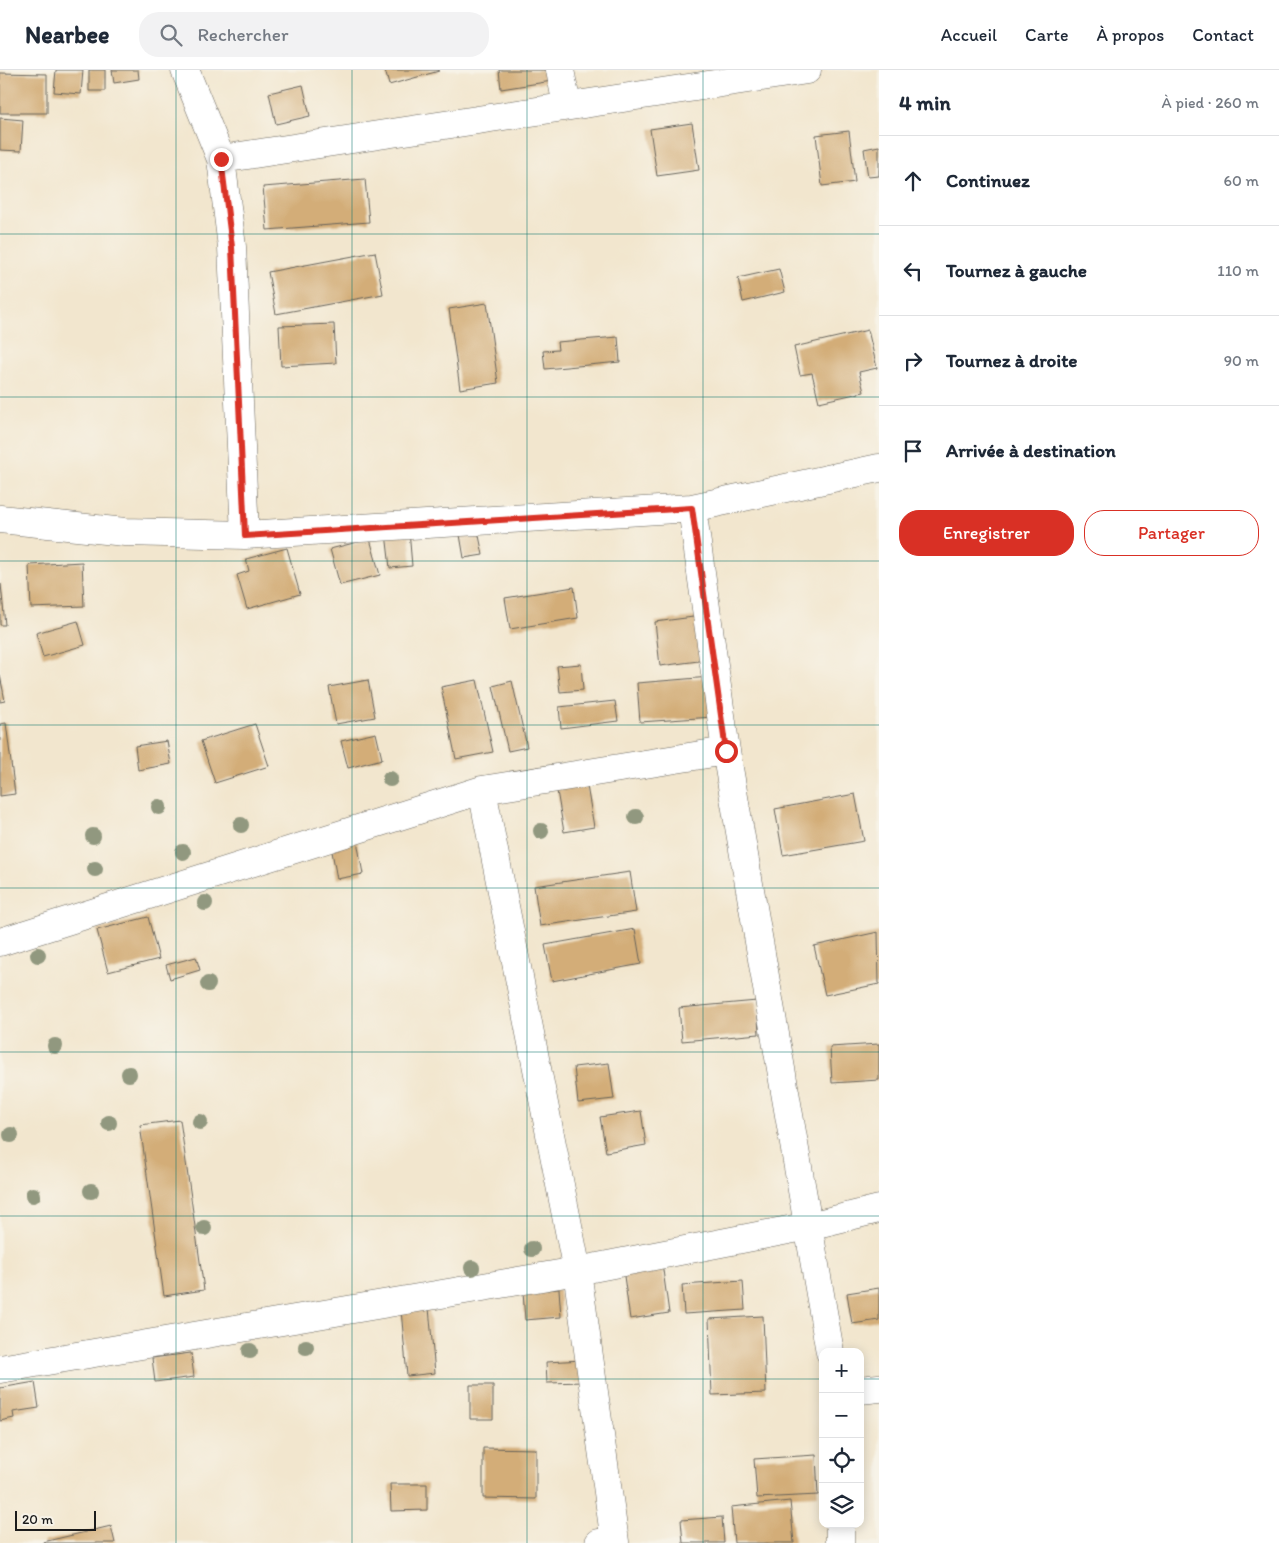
<!DOCTYPE html>
<html lang="fr">
<head>
<meta charset="utf-8">
<style>
  body { margin:0; font-family:Itim,sans-serif; background:#f2f2f3; color:#1f2937 }
  .controls { position:absolute; right:15px; bottom:15px; display:grid; overflow:hidden; border-radius:10px; box-shadow:0 2px 12px #0003 }
  .controls button { width:45px; height:45px; display:grid; place-items:center; padding:0; border:0; border-bottom:1px solid #e0e1e3; background:#fff; color:#1f2937; font:25px sans-serif }
  .scale { position:absolute; left:15px; bottom:12px; width:81px; box-sizing:border-box; padding-left:5px; border:2px solid #1c1c1c; border-top:0; font-size:14px; line-height:18px; white-space:nowrap; color:#1c1c1c; -webkit-text-stroke:4px #f7f3e8; paint-order:stroke }
  .stop { position:absolute; width:15px; height:15px; margin:-11px; border:4px solid #d93025; border-radius:50%; background:#fff }
  .stop.end { background:#d93025; border-color:#fff; box-shadow:0 1px 5px #0008 }
  .list { margin:0; padding:0; list-style:none }
  h2 { display:flex; justify-content:space-between; align-items:center; height:65px; margin:0; padding:0 20px; font-size:21px }
  h2 small { font-size:16px; font-weight:400; color:#747a83 }
  .list li { display:grid; grid-template-columns:32px 1fr auto; gap:15px; align-items:center; box-sizing:border-box; height:90px; padding:0 20px; border-top:1px solid #e0e1e3 }
  .list b { display:block; font-size:19px; white-space:nowrap }
  .list em { font-size:16px; font-style:normal; color:#747a83 }
  .actions { display:flex; gap:10px; padding:15px 20px }
  .actions a { flex:1; padding:11px 0; border:1px solid #d93025; border-radius:20px; text-align:center; font-size:18px; color:#d93025 }
  .actions .main { background:#d93025; color:#fff }
  .icon { flex:none; width:28px; height:28px; fill:none; stroke:currentColor; stroke-width:2; stroke-linecap:round; stroke-linejoin:round }
  .map { position:relative; flex:none; width:879px; height:1473px; overflow:hidden }
  header { display:flex; align-items:center; gap:30px; box-sizing:border-box; height:70px; padding:0 25px; background:#fff; border-bottom:1px solid #e0e1e3 }
  header strong { font-size:24px }
  nav { display:flex; gap:28px; margin-inline-start:auto; font-size:18px }
  .search { width:350px; height:45px; background:#f2f2f3; display:flex; align-items:center; gap:12px; box-sizing:border-box; padding:0 18px; border-radius:20px; color:#747a83; font-size:19px }
  main { display:flex }
  aside { flex:1; background:#fff }
  .map>svg:first-child { display:block }
  .building { fill:#d3ad78 }
  .lines { fill:none; stroke-linecap:round; stroke-linejoin:round }
  .minor-casing { stroke:#67635a; stroke-width:29 }
  .minor { stroke:#fff; stroke-width:28 }
  .tree { fill:#91987f }
  .route { stroke:#d93025; stroke-width:6 }
  .grid { fill:none; stroke:#0f766e; stroke-width:1; stroke-opacity:0.55 }
</style>
</head>
<body>
<header>
<strong>Nearbee</strong>
<div class="search"><svg class="icon" aria-label="search" viewBox="0 0 24 24"><circle cx="10" cy="10" r="6"/><path d="M15 15l6 6"/></svg>Rechercher</div>
<nav><a>Accueil</a><a>Carte</a><a>À propos</a><a>Contact</a></nav>
</header>
<main>
<div class="map">
<svg width="879" height="1473" viewBox="0 0 879 1473">
  <rect width="100%" height="100%" fill="#f7f3e8"/>
  <filter id="ink" filterUnits="userSpaceOnUse"><feTurbulence type="fractalNoise" baseFrequency=".02" numOctaves="2"/><feDisplacementMap in="SourceGraphic" scale="10" xChannelSelector="R" yChannelSelector="G"/><feConvolveMatrix kernelMatrix="1 2 1 2 8 2 1 2 1" color-interpolation-filters="sRGB"/></filter>
  <filter id="wash" filterUnits="userSpaceOnUse"><feTurbulence type="fractalNoise" baseFrequency=".0096" numOctaves="4" result="noise"/><feDisplacementMap in="SourceGraphic" scale="20" xChannelSelector="R" yChannelSelector="G"/><feGaussianBlur stdDeviation="1.12" result="paint"/><feColorMatrix in="noise" values="0 0 0 0 0 0 0 0 0 0 0 0 0 0 0 0 0 1.4 0 .05"/><feComposite in="paint" operator="in"/></filter>
  <g filter="url(#wash)">
    <rect width="100%" height="100%" fill="#f2e6ce"/>
    <g id="blocks">
      <path class="building" d="M56 0H83L81 24 54 22Z
        M89 0H105V21H89Z
        M112 0H138L139 9 114 13Z
        M385 0H439V1L389 15Z
        M499 0H550L552 11 501 19Z
        M0 3 47 4V43H0Z
        M303 15 310 46 276 54 269 23Z
        M0 48 23 50 21 81 0 80Z
        M692 53 699 100 657 106 650 59Z
        M849 61 855 112 822 116 816 65Z
        M879 76V106L868 107 864 79Z
        M365 109 369 152 267 160 263 117Z
        M375 182 383 224 276 244 268 202Z
        M779 199 785 222 743 232 738 208Z
        M487 233 498 313 460 319 449 239Z
        M334 254 336 293 281 296 279 256Z
        M868 260 877 298 859 302 864 322 819 332 812 303 800 305 794 277Z
        M618 267 620 292 545 299 543 281 558 280 557 272Z
        M477 456 483 485 464 488 459 459Z
        M409 461 412 496 390 498 386 463Z
        M370 469 380 505 340 515 330 479Z
        M287 478 300 524 247 539 237 505 249 501 246 489Z
        M82 492 84 536 31 538 29 495Z
        M0 514H1L5 555H0Z
        M574 517 578 548 510 559 505 528Z
        M701 546 706 590 660 596 655 552Z
        M78 551 85 575 43 587 36 563Z
        M581 594 583 620 560 622 557 596Z
        M0 605 5 631 0 632Z
        M710 607 713 647 640 652 637 613Z
        M368 610 375 647 336 654 329 617Z
        M477 610 493 682 456 689 441 617Z
        M512 611 527 677 508 681 493 616Z
        M615 631 618 651 561 658 559 637Z
        M6 653 15 724 0 726V654Z
        M255 654 269 696 215 713 201 671Z
        M376 663 382 689 348 698 341 671Z
        M167 671 171 694 138 700 135 676Z
        M586 710 594 757 564 762 556 715Z
        M855 724 864 771 783 785 775 739Z
        M357 771 363 804 337 809 331 776Z
        M630 802 636 842 540 856 534 816Z
        M148 847 159 889 108 902 97 860Z
        M635 859 641 894 552 911 545 875Z
        M878 862 879 914 825 925 814 876Z
        M196 887 200 900 170 909 166 895Z
        M757 931 759 964 682 971 679 938Z
        M879 974V1010L832 1013 830 977Z
        M609 993 614 1029 578 1033 574 997Z
        M641 1041 646 1075 606 1082 600 1047Z
        M180 1050 204 1220 164 1226 140 1055Z
        M662 1193 669 1243 630 1249 623 1199Z
        M743 1211 745 1240 684 1244 682 1215Z
        M879 1218V1250L852 1254 847 1223Z
        M559 1219 561 1247 525 1250 523 1222Z
        M429 1238 435 1303 407 1306 401 1240Z
        M763 1246 766 1323 712 1325 709 1249Z
        M191 1283 194 1307 155 1312 152 1288Z
        M583 1290 584 1312 547 1313 546 1292Z
        M35 1312 39 1338 13 1342 14 1348 0 1351V1318Z
        M470 1315H493V1349H470Z
        M483 1378 536 1379V1429L483 1428Z
        M816 1385 818 1425 757 1428 754 1389Z
        M390 1414H427V1440L391 1441Z
        M790 1431 794 1473H734L731 1437Z
        M722 1447 724 1473H683L681 1450Z
        M111 1456 115 1473H43V1472Z"/>
    </g>
  </g>
  <g filter="url(#ink)">
    <use href="#blocks" fill-opacity="0" stroke="#67635a" stroke-width="1"/>
    <g class="lines">
      <g class="minor-casing">
        <path id="minor" d="M185 0 221 89 232 177 245 465
          M560 0 567 36
          M221 89 807 0
          M692 438 726 681 830 1282
          M0 449 125 462 245 465 692 438 879 398
          M482 720 577 1201 615 1472 599 1473
          M0 872 482 720 726 681
          M0 1299 577 1201 809 1156 879 1139
          M860 1320 879 1318
          M840 1454V1473"/>
      </g>
      <use href="#minor" class="minor"/>
    </g>
    <g class="tree">
      <circle cx="390" cy="709" r="8"/>
      <circle cx="159" cy="737" r="8"/>
      <circle cx="636" cy="747" r="8"/>
      <circle cx="241" cy="755" r="8"/>
      <circle cx="541" cy="761" r="8"/>
      <circle cx="93" cy="766" r="8"/>
      <circle cx="183" cy="782" r="8"/>
      <circle cx="95" cy="799" r="8"/>
      <circle cx="205" cy="833" r="8"/>
      <circle cx="38" cy="885" r="8"/>
      <circle cx="208" cy="914" r="8"/>
      <circle cx="55" cy="976" r="8"/>
      <circle cx="129" cy="1004" r="8"/>
      <circle cx="200" cy="1052" r="8"/>
      <circle cx="109" cy="1053" r="8"/>
      <circle cx="11" cy="1065" r="8"/>
      <circle cx="91" cy="1121" r="8"/>
      <circle cx="33" cy="1125" r="8"/>
      <circle cx="204" cy="1158" r="8"/>
      <circle cx="532" cy="1179" r="8"/>
      <circle cx="472" cy="1198" r="8"/>
      <circle cx="306" cy="1277" r="8"/>
      <circle cx="250" cy="1281" r="8"/>
    </g>
  </g>
  <g class="lines" filter="url(#ink)">
    <path class="route" d="M221 89 232 177 245 466 692 438 726 681"/>
  </g>
  <path class="grid" d="M176 0V1473M352 0V1473M527 0V1473M703 0V1473M0 164H879M0 327H879M0 491H879M0 655H879M0 818H879M0 982H879M0 1146H879M0 1309H823M860 1309H879"/>
</svg>
<div class="controls">
<button>+</button>
<button>−</button>
<button><svg class="icon" aria-label="locate" viewBox="0 0 24 24"><circle cx="12" cy="12" r="6"/><path d="M12 2v4M12 18v4M2 12h4M18 12h4"/></svg></button>
<button><svg class="icon" aria-label="layers" viewBox="0 0 24 24"><path d="M12 4l9 5-9 5-9-5zM3 14l9 5 9-5"/></svg></button>
</div>
<div class="scale">20 m</div>
<div class="stop" style="left:726px;top:681px"></div>
<div class="stop end" style="left:221px;top:89px"></div>
</div>
<aside>
<h2>4 min<small>À pied · 260 m</small></h2>
<ul class="list">
<li><svg class="icon" aria-label="ahead" viewBox="0 0 24 24"><path d="M12 20V5M6 11l6-6 6 6"/></svg><div><b>Continuez</b></div><em>60 m</em></li>
<li><svg class="icon" aria-label="left" viewBox="0 0 24 24"><path d="M17 20v-9H6M10 6l-5 5 5 5"/></svg><div><b>Tournez à gauche</b></div><em>110 m</em></li>
<li><svg class="icon" aria-label="right" viewBox="0 0 24 24"><path d="M7 20v-9h11M14 6l5 5-5 5"/></svg><div><b>Tournez à droite</b></div><em>90 m</em></li>
<li><svg class="icon" aria-label="arrive" viewBox="0 0 24 24"><path d="M6 21V4h12l-3 4 3 4H6"/></svg><div><b>Arrivée à destination</b></div></li>
</ul>
<div class="actions"><a class="main">Enregistrer</a><a>Partager</a></div>
</aside>
</main>
</body>
</html>
